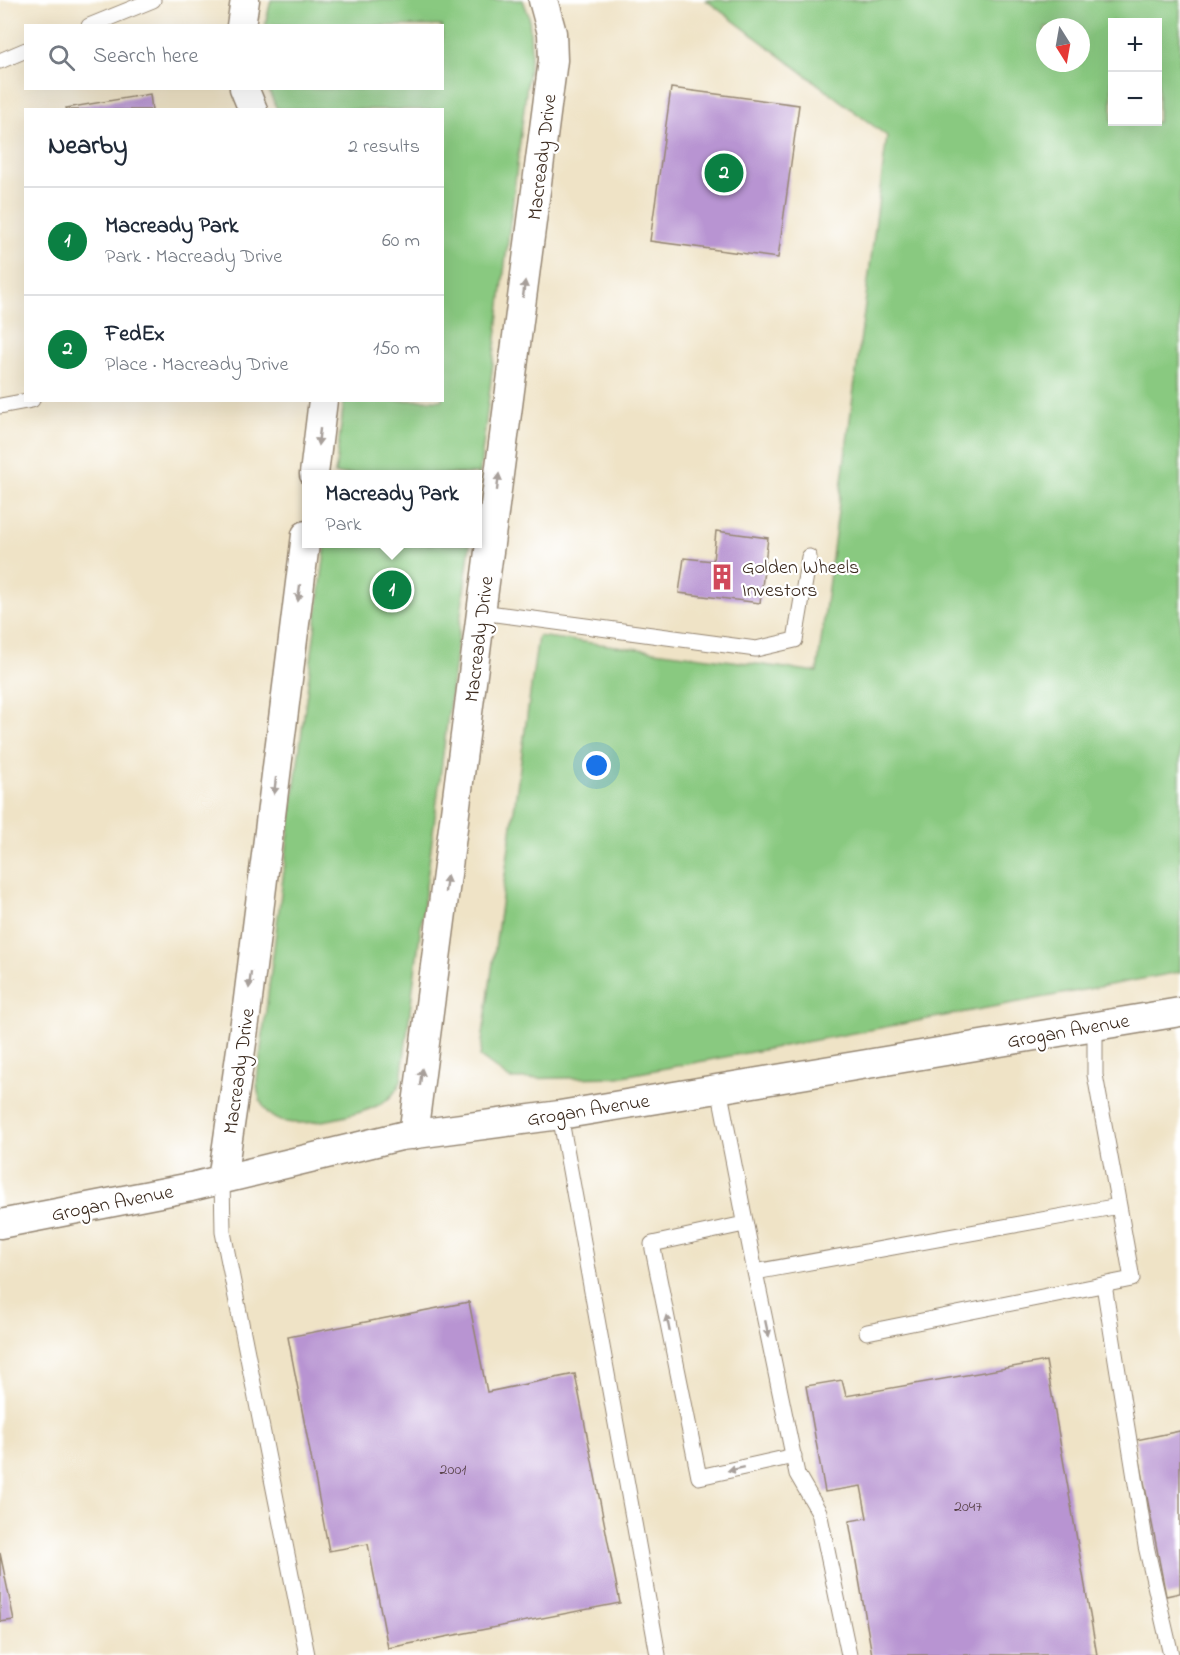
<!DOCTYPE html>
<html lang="en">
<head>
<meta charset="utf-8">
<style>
  body { margin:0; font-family:"Indie Flower",sans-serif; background:#f2f2f3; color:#1f2937 }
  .controls { position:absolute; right:18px; top:18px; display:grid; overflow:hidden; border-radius:0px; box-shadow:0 6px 24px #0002 }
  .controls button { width:54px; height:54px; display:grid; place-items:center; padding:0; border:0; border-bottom:2px solid #e0e1e3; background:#fff; color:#1f2937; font:30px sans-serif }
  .compass { position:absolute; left:1036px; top:18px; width:54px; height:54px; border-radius:50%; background:#fff; box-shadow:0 6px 24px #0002; rotate:169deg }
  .you { position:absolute; left:597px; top:766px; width:21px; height:21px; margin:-15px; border:4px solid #fff; border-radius:50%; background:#1a73e8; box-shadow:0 0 0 9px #1a73e833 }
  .badge { display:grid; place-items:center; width:39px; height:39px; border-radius:50%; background:#0b8043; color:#fff; font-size:20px; font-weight:700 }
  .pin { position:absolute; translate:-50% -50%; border:3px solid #fff; box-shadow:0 2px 6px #0006 }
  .popup { position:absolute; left:302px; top:470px; width:180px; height:78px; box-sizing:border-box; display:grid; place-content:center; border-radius:0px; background:#fff; filter:drop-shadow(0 2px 4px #0005); font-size:20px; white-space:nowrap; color:#747a83 }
  .popup b { font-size:22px; color:#1f2937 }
  .popup::after { content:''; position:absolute; left:50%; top:100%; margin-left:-12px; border:12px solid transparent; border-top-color:#fff }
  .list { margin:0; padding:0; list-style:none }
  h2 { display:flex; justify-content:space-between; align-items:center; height:78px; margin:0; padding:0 24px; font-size:26px }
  h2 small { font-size:20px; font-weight:400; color:#747a83 }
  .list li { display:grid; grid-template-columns:39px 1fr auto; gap:18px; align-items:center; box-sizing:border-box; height:108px; padding:0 24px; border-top:2px solid #e0e1e3 }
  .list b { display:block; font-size:22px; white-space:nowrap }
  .list p { margin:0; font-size:20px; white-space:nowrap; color:#747a83 }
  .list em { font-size:20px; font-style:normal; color:#747a83 }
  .icon { flex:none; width:33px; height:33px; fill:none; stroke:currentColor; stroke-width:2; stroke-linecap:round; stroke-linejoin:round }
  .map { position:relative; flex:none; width:1180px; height:1655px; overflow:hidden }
  .search { position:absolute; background:#fff; box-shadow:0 6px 24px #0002; left:24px; top:24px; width:420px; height:66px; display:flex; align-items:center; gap:15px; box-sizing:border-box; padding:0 21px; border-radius:0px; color:#747a83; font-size:22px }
  .panel { position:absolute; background:#fff; box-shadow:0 6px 24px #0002; left:24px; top:108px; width:420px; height:294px; border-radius:0px }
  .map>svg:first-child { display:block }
  .green { fill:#89c980; stroke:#627a4f; stroke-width:1.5; fill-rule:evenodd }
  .building { fill:#b894d2 }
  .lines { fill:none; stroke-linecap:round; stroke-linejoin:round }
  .service-casing { stroke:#958672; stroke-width:17 }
  .minor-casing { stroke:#958672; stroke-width:31 }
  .service { stroke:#fff; stroke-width:15 }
  .minor { stroke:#fff; stroke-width:28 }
  .oneway { fill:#a79f9a }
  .labels { text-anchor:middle; stroke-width:4.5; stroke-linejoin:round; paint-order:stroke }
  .number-label { font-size:16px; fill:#5a444b }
  .street-label { font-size:20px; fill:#3b2a1e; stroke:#fff }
  .poi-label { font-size:20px; fill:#3b2a1e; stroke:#fff; text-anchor:start }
</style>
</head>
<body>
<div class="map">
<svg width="1180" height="1655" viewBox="0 0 1180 1655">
  <rect width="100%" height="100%" fill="#fff"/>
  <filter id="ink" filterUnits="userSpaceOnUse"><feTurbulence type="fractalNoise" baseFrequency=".0167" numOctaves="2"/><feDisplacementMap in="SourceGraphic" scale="12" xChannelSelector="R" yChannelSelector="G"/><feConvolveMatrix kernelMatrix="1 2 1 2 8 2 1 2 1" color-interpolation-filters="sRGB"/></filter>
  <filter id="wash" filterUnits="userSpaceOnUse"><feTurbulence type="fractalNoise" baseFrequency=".008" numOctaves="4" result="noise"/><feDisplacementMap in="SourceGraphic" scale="24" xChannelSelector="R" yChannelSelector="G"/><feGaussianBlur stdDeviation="1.35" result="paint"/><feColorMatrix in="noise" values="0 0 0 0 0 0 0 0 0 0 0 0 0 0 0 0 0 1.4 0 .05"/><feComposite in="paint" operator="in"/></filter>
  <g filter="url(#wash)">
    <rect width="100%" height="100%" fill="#efe3c6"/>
    <path class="green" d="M271 0H523L529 16 531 51 478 486V474H335L344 401 442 400V110L277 109 268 89 442 88V26L265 25Z
      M706 0H1180V972L618 1077 510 1079 480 1057 538 636 817 672 887 136ZM1158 22V122H1112V22ZM1045 27H1081V63H1045Z
      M326 544H470L401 1081C397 1090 392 1097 384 1102 364 1115 298 1130 276 1119 262 1112 257 1095 257 1080Z"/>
    <g id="blocks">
      <path class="building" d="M671 88 799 105 778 258 650 241Z
        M150 94 152 110H67L66 108Z
        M716 531 768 538 760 603 679 593 684 558 713 561Z
        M469 1302 487 1392 575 1374 620 1603 388 1648 368 1544 329 1551 288 1337Z
        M1046 1361 1097 1655H872L849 1521 867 1518 861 1486 825 1492 806 1386 842 1380 846 1396Z
        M1180 1431V1593L1166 1596 1136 1440Z
        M0 1553 14 1620 0 1622Z"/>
    </g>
  </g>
  <g filter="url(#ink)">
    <use href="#blocks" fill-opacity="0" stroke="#958672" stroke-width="1.5"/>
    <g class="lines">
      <g class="service-casing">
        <path id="service" d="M89 26 153 0
          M0 61 26 50
          M0 406 32 400
          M481 612 756 649 795 640 809 557
          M719 1088 755 1272 1119 1206 1095 1075V1027
          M560 1115 658 1655
          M222 1180 223 1232 307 1655
          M744 1224 652 1244 699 1477 794 1456
          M755 1272 797 1474 819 1512 849 1655
          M1104 1285 1146 1546 1171 1655
          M867 1332 1132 1279 1119 1206"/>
      </g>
      <g class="minor-casing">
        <path id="minor" d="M241 26 245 0
          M244 88 253 110
          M314 474 323 400
          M413 1135 553 60 552 33 543 0
          M222 1180 246 1015 306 535
          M0 1224 191 1187 401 1136 560 1115 1180 1012"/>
      </g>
      <use href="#service" class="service"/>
      <use href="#minor" class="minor"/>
    </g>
    <defs><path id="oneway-solid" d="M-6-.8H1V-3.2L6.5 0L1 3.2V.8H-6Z" transform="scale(1.5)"/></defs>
    <g class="oneway">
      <use href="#oneway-solid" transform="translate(524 289) rotate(-83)"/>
      <use href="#oneway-solid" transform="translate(319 437) rotate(97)"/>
      <use href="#oneway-solid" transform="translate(498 482) rotate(-83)"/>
      <use href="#oneway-solid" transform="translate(299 593) rotate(97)"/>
      <use href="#oneway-solid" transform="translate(275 786) rotate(97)"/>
      <use href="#oneway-solid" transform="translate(446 884) rotate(-83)"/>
      <use href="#oneway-solid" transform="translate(250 980) rotate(97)"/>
      <use href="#oneway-solid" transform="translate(421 1077) rotate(-83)"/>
      <use href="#oneway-solid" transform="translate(668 1323) rotate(-101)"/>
      <use href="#oneway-solid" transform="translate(767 1329) rotate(78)"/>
      <use href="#oneway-solid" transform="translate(736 1469) rotate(168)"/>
    </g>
  </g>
  <defs>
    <g id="building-bare" transform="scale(2.07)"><path d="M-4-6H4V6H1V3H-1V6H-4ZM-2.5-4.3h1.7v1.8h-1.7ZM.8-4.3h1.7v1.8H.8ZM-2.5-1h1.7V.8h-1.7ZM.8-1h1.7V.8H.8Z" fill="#d1495b" stroke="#fff" stroke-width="2.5" paint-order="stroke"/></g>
  </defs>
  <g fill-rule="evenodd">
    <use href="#building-bare" x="722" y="577"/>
  </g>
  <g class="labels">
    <g class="number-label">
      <text x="453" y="1474">2001</text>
      <text x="968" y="1511">2047</text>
    </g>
    <g class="street-label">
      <text transform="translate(541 157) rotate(-83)" y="7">Macready Drive</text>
      <text transform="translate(478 639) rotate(-83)" y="7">Macready Drive</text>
      <text transform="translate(1068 1030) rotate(-10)" y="7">Grogan Avenue</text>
      <text transform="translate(238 1071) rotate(-82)" y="7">Macready Drive</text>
      <text transform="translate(588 1109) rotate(-9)" y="7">Grogan Avenue</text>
      <text transform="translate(112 1202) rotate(-11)" y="7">Grogan Avenue</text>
    </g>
    <g class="poi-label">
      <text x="742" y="573">Golden Wheels<tspan x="742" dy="23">Investors</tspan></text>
    </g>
  </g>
</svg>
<div class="controls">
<button>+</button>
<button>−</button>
</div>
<svg class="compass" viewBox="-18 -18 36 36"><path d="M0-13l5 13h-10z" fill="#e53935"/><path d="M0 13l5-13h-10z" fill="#747a83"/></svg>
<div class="you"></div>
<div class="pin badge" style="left:392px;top:590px">1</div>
<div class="popup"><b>Macready Park</b>Park</div>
<div class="pin badge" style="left:724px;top:173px">2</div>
<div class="search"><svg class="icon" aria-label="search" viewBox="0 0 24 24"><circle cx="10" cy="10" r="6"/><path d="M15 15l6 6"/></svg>Search here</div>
<section class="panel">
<h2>Nearby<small>2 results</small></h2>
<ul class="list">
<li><span class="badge">1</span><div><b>Macready Park</b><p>Park · Macready Drive</p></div><em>60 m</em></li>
<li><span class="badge">2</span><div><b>FedEx</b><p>Place · Macready Drive</p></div><em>150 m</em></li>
</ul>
</section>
</div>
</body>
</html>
